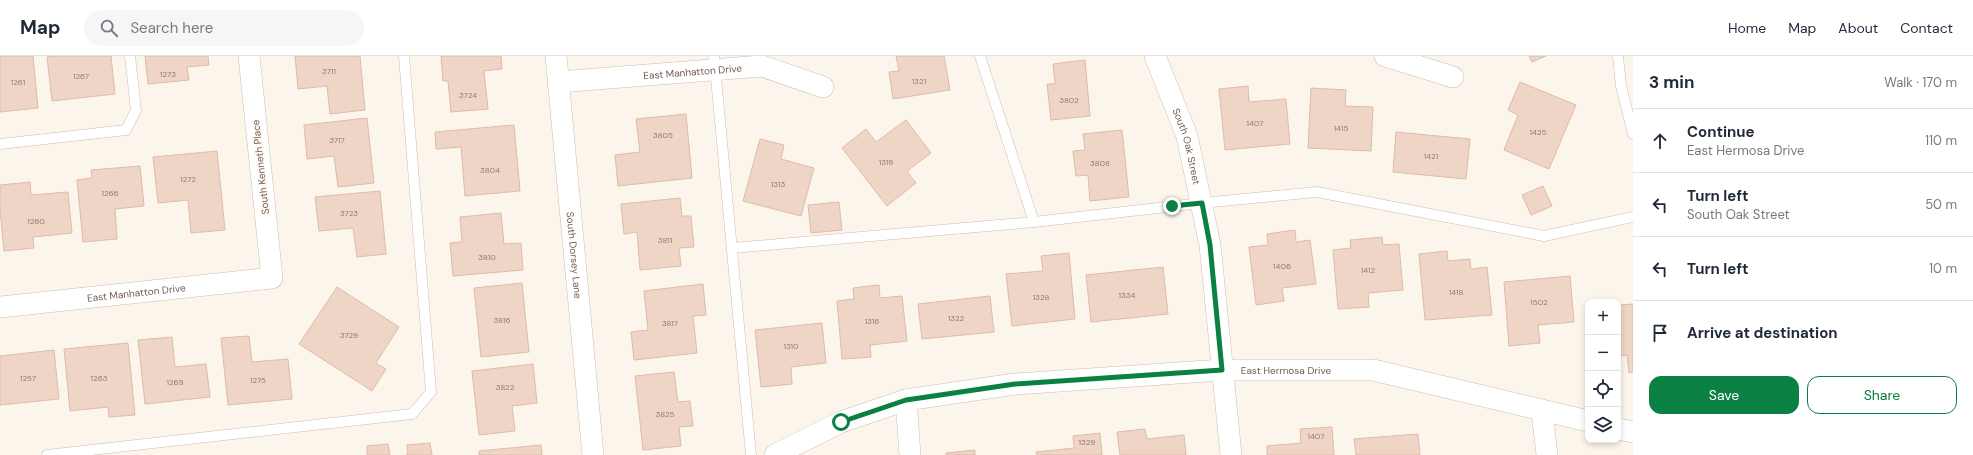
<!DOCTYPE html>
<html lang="en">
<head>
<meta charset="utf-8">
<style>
  body { margin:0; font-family:"DM Sans",sans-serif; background:#f6f6f7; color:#1f2937 }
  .controls { position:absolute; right:12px; bottom:12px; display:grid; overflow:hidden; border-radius:8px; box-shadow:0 2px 6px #0003 }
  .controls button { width:36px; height:36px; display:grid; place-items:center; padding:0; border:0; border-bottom:1px solid #e0e1e3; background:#fff; color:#1f2937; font:20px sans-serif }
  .stop { position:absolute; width:12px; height:12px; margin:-9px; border:3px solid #0b8043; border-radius:50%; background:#fff }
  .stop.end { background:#0b8043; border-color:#fff; box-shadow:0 1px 4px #0008 }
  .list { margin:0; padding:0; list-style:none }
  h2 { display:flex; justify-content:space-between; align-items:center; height:52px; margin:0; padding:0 16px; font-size:17px }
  h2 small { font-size:13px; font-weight:400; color:#747a83 }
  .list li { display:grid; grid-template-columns:26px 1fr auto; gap:12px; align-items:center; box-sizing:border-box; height:64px; padding:0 16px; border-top:1px solid #e0e1e3 }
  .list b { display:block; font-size:15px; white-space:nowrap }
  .list p { margin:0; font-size:13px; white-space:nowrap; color:#747a83 }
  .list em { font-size:13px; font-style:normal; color:#747a83 }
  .actions { display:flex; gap:8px; padding:12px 16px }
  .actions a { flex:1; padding:9px 0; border:1px solid #0b8043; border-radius:12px; text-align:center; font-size:14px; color:#0b8043 }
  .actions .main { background:#0b8043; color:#fff }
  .icon { flex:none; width:22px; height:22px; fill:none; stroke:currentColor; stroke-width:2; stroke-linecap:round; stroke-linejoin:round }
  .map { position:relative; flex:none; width:1633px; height:399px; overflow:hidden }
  header { display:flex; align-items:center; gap:24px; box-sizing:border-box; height:56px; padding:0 20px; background:#fff; border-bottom:1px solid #e0e1e3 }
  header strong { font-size:19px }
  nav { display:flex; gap:22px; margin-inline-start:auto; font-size:14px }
  .search { width:280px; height:36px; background:#f6f6f7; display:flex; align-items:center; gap:10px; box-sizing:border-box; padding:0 14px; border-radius:22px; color:#747a83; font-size:15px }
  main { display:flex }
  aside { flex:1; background:#fff }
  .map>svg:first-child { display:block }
  .building { fill:#eed5c6; stroke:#dfbba8 }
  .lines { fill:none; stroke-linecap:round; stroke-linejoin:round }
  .lane-casing { stroke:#cdbdb2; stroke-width:11 }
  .street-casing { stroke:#cdbdb2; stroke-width:22 }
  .lane { stroke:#fff; stroke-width:10 }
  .street { stroke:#fff; stroke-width:21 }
  .route { stroke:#0b8043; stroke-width:5 }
  .labels { text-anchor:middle; stroke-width:3.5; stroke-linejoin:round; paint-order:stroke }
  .number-label { font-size:8px; fill:#927a6e }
  .street-label { font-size:10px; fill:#745c51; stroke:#fef9f2 }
</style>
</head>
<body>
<header>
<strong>Map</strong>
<div class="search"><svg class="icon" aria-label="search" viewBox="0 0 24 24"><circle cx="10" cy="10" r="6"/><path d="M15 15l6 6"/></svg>Search here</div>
<nav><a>Home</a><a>Map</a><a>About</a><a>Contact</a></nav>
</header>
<main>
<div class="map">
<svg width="1633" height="399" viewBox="0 0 1633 399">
  <rect width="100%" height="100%" fill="#fbf5ec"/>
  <path class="building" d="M0 0H33L38 52 0 56Z
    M60 0H111L115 38 52 45 47 1Z
    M145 0H208L209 9 187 11 189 24 148 28Z
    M295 0H360L365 54 330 58 327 30 298 33Z
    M441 0H501L502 13 484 15 488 53 451 56 448 25H443Z
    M896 0H944L950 34 893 43 889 16 899 15Z
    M1529 0H1546L1532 6Z
    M1085 4 1090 60 1051 64 1047 28H1055L1053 8Z
    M1520 26 1576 49 1549 113 1504 94 1518 59 1508 54Z
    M1248 30 1249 46 1286 43 1290 88 1225 94 1219 33Z
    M1311 32 1346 34 1345 50 1373 51 1371 95 1308 92Z
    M686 58 692 122 618 130 615 99 640 96 636 63Z
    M367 62 374 127 338 131 334 100 307 103 304 69Z
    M906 64 931 97 907 115 916 127 887 150 842 92 866 73 876 86Z
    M514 69 520 135 465 140 461 91 436 93 435 76Z
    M1122 74 1129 141 1090 145 1088 119 1076 120 1073 95 1085 94 1083 78Z
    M1396 76 1470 83 1466 123 1393 116Z
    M760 83 784 89 781 103 814 112 801 160 743 145Z
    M217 95 225 174 191 177 188 144 158 147 153 101Z
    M140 110 144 150 115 153 117 183 83 186 77 124 92 122 91 114Z
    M30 126 31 139 68 136 72 177 33 181 34 192 4 195 0 153V129Z
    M1543 130 1552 150 1531 159 1522 139Z
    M380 135 386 198 357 201 353 172 319 175 315 141Z
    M680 142 682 160H691L694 191 679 192 681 210 640 214 637 176 624 178 621 148Z
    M839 146 842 174 811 177 808 149Z
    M501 157 504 188 521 187 523 214 453 220 450 187 462 186 460 161Z
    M1295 174 1296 186 1310 184 1316 228 1282 232 1284 245 1256 249 1249 191 1268 189 1267 178Z
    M1382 181 1383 189 1399 188 1403 234 1368 237 1369 251 1338 253 1333 194 1351 192 1350 184Z
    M1447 195 1448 205 1470 203 1471 213 1487 211 1492 259 1425 264 1419 198Z
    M1069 197 1075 263 1012 270 1006 218 1043 215 1041 200Z
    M1163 211 1168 258 1091 266 1086 219Z
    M1570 220 1574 266 1538 269 1540 287 1509 290 1504 226Z
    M522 227 529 296 481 301 474 232Z
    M703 228 706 259 693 260 697 297 634 304 631 276 648 274 644 235Z
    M879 229 880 242 902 240 907 285 870 289 871 301 842 303 837 245 854 243 853 232Z
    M337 231 399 271 376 307 386 313 372 335 299 288Z
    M990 240 994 276 922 283 918 248Z
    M1633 248V316L1629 317 1627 299 1618 300V249Z
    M822 267 826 307 791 311 792 328 761 331 755 274Z
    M249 280 252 306 288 303 292 343 228 349 221 282Z
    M172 281 175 311 206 308 210 341 145 348 138 284Z
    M128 287 135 359 109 361 108 351 70 355 64 293Z
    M54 294 59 343 0 349V300Z
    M533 308 537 347 512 350 515 375 479 379 472 315Z
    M674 316 678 346 690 345 693 370 679 371 681 390 643 394 635 320Z
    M1332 371 1334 399H1267V390L1301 387 1300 373Z
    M1145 373 1147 383 1184 379 1186 399H1120L1117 376Z
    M1100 377 1102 399H1037L1036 396 1074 392 1073 380Z
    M1418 378 1420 399H1356L1354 383Z
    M430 387 432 399H406H408L407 389Z
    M388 388 390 399H367V390Z
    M541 389 542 399H479V395Z
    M975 394V399H946V397Z"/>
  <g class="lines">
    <g class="lane-casing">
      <path id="lane" d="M714 0 751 399
        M980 0 1034 166
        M1618 0 1621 30 1633 78
        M0 88 126 74 136 54 130 0
        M732 192 1034 166 1202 147 1317 136 1544 180 1633 161
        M47 399 412 358 431 336 404 0"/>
    </g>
    <g class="street-casing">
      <g id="street">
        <path id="s1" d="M556 0 593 399"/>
        <path id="s2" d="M1155 0 1187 80 1210 189 1231 399"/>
        <path d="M1385 0 1453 21"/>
        <path id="s3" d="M558 26 762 10 823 31"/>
        <path id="s4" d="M0 251 272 222 249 0"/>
        <path d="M906 344 910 399"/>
        <path d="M1542 355 1547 399"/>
        <path d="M1618 373 1633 376"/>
        <path id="s5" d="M775 399 841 366 906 344 1015 328 1222 314H1373L1588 365"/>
      </g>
    </g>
    <use href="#lane" class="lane"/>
    <use href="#street" class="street"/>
  </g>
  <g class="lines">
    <path class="route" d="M841 366 906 344 1015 328 1222 314 1210 189 1202 147 1172 150"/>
  </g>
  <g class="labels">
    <g class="number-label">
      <text x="329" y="18">3711</text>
      <text x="168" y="21">1273</text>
      <text x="81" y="23">1267</text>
      <text x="919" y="28">1321</text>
      <text x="18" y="29">1261</text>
      <text x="468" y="42">3724</text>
      <text x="1069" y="47">3802</text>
      <text x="1255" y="70">1407</text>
      <text x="1341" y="75">1415</text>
      <text x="1538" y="79">1425</text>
      <text x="663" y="82">3805</text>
      <text x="337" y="87">3717</text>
      <text x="1431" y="103">1421</text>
      <text x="886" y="109">1319</text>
      <text x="1100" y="110">3808</text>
      <text x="490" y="117">3804</text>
      <text x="188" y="126">1272</text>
      <text x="778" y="131">1313</text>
      <text x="110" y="140">1266</text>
      <text x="349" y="160">3723</text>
      <text x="36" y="168">1260</text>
      <text x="665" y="187">3811</text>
      <text x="487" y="204">3810</text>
      <text x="1282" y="213">1406</text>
      <text x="1368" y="217">1412</text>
      <text x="1456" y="239">1418</text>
      <text x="1127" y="242">1334</text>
      <text x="1041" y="244">1328</text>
      <text x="1539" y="249">1502</text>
      <text x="956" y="265">1322</text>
      <text x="502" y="267">3816</text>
      <text x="872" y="268">1316</text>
      <text x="670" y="270">3817</text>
      <text x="349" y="282">3729</text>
      <text x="791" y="293">1310</text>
      <text x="28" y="325">1257</text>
      <text x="99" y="325">1263</text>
      <text x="258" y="327">1275</text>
      <text x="175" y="329">1269</text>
      <text x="505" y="334">3822</text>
      <text x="665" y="361">3825</text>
      <text x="1316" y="383">1407</text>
      <text x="1087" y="389">1329</text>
    </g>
    <g class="street-label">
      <text dy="4" stroke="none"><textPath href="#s3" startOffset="135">East Manhatton Drive</textPath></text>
      <text dy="4" stroke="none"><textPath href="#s2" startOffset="96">South Oak Street</textPath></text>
      <text transform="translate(260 111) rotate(-96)" y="4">South Kenneth Place</text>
      <text dy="4" stroke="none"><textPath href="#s1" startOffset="200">South Dorsey Lane</textPath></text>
      <text dy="4" stroke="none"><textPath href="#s4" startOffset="137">East Manhatton Drive</textPath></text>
      <text dy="4" stroke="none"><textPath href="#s5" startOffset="524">East Hermosa Drive</textPath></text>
    </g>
  </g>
</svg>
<div class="controls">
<button>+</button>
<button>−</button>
<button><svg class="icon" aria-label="locate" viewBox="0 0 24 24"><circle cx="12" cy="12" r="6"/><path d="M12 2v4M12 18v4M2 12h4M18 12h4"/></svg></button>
<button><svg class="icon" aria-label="layers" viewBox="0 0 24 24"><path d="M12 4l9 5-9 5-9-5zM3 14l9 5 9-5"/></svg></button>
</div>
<div class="stop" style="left:841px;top:366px"></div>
<div class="stop end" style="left:1172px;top:150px"></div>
</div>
<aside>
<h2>3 min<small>Walk · 170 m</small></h2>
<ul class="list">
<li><svg class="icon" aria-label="ahead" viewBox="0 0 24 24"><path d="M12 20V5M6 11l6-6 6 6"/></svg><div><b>Continue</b><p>East Hermosa Drive</p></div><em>110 m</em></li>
<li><svg class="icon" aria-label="left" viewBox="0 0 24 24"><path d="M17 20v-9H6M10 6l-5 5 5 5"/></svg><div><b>Turn left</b><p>South Oak Street</p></div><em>50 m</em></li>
<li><svg class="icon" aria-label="left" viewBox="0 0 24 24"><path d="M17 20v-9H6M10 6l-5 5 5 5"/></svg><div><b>Turn left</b></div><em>10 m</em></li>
<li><svg class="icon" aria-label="arrive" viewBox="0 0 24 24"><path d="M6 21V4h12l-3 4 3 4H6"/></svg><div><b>Arrive at destination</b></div></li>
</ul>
<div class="actions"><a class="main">Save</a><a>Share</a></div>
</aside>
</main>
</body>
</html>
